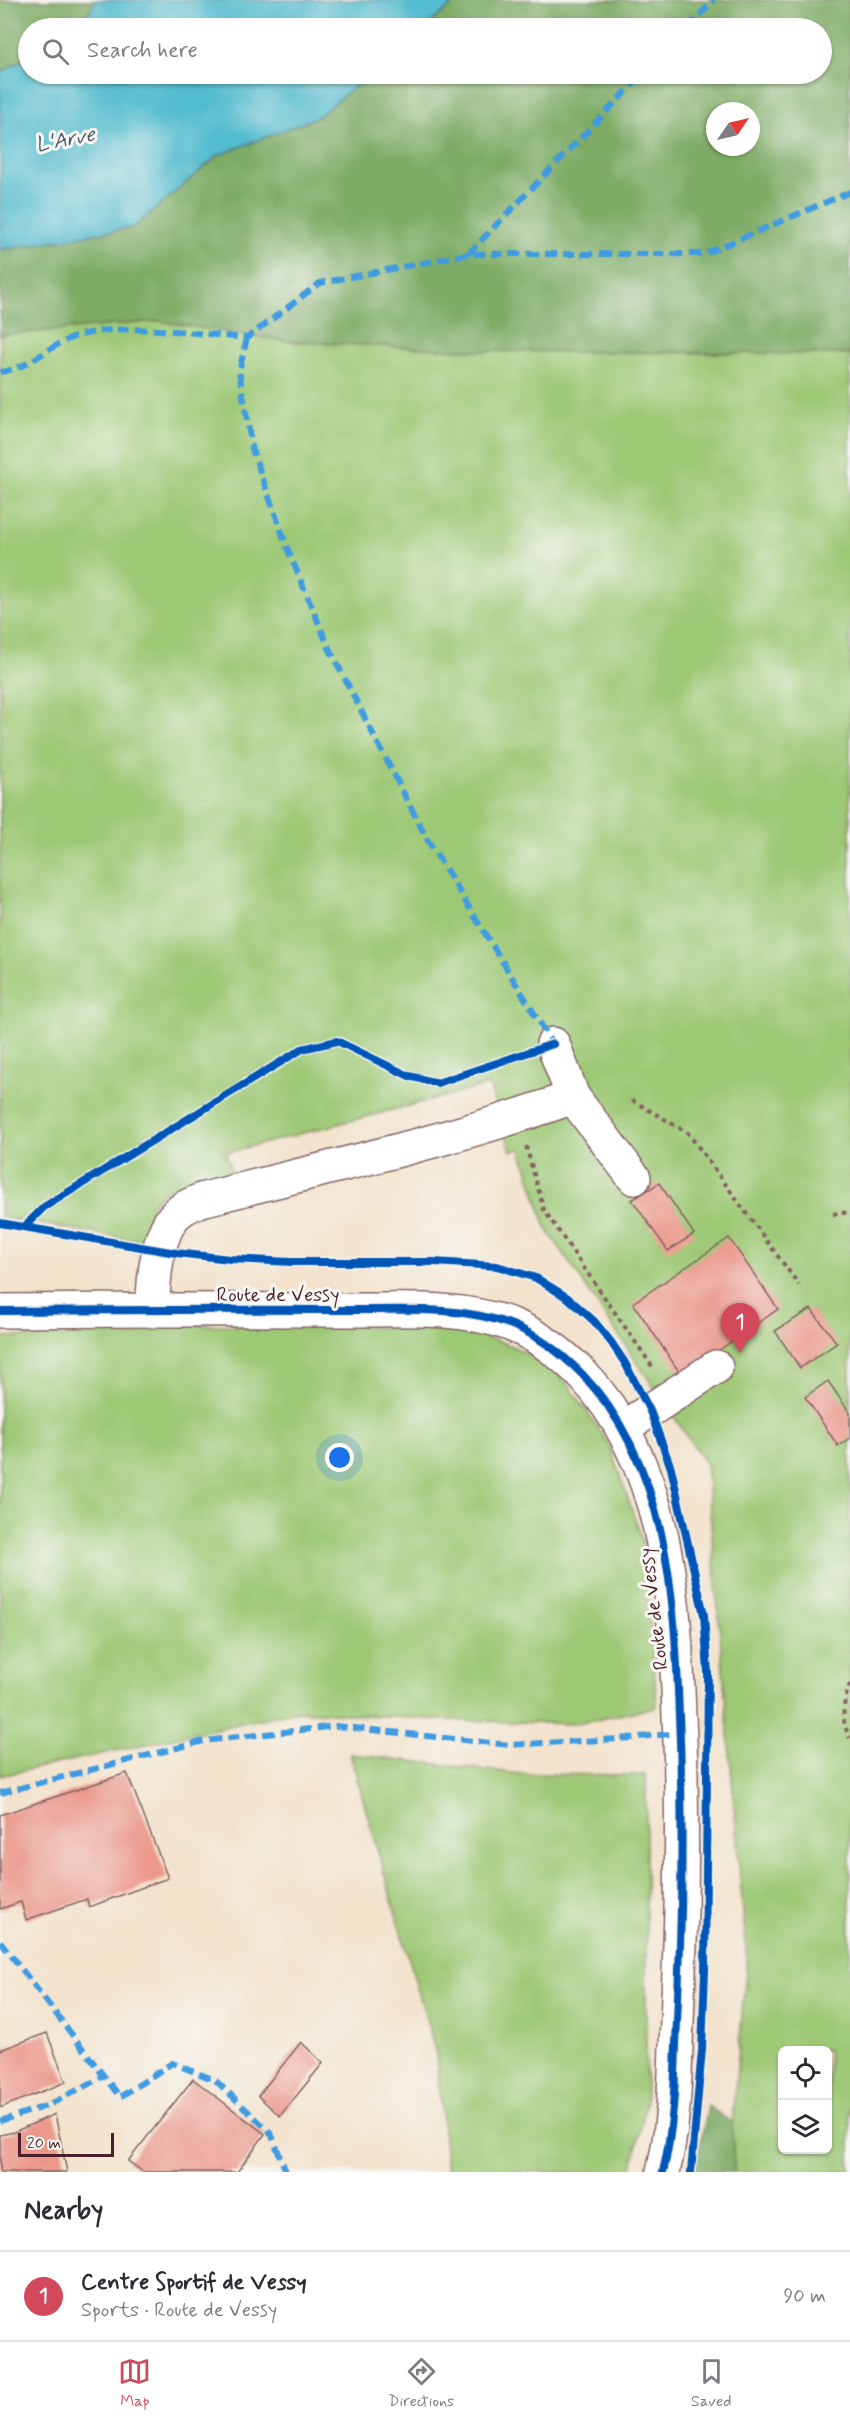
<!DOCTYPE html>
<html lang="en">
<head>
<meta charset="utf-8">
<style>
  body { margin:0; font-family:Mynerve,sans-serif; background:#f2f2f3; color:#2b2b33 }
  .controls { position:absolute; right:18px; bottom:18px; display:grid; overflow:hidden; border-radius:9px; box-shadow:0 2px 4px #0004 }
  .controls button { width:54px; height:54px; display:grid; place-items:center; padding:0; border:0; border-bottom:2px solid #e1e1e2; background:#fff; color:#2b2b33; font:30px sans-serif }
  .compass { position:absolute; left:706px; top:102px; width:54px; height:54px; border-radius:50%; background:#fff; box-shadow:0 2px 4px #0004; rotate:56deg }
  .scale { position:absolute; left:18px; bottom:15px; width:96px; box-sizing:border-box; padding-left:6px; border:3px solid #4a1f2b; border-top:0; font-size:16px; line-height:21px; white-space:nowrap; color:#4a1f2b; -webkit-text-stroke:4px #f6f6f2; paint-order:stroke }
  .you { position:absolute; left:340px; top:1458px; width:21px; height:21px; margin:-15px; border:4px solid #fff; border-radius:50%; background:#1a73e8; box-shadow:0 0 0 9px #1a73e833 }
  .badge { display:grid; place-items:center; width:39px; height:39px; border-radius:50%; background:#d1495b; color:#fff; font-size:20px; font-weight:700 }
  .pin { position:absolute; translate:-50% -50px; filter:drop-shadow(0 2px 3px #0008) }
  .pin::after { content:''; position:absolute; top:32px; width:21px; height:18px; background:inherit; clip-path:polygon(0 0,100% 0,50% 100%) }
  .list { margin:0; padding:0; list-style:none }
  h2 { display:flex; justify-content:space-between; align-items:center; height:78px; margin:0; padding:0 24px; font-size:26px }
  h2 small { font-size:20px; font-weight:400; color:#7c7c81 }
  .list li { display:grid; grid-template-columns:39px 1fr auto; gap:18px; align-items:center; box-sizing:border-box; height:90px; padding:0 24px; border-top:2px solid #e1e1e2 }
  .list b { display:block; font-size:22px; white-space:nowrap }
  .list p { margin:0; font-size:20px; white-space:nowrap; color:#7c7c81 }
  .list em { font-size:20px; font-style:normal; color:#7c7c81 }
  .icon { flex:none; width:33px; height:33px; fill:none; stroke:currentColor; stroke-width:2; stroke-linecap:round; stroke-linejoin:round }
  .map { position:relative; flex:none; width:850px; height:2172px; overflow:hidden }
  .search { position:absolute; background:#fff; box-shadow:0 2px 4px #0004; left:18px; right:18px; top:18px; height:66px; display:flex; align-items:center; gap:15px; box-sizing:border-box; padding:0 21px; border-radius:33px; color:#7c7c81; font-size:22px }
  .sheet { height:168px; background:#fff }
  nav { display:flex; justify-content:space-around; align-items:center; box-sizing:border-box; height:84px; border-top:2px solid #e1e1e2; background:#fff; font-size:16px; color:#7c7c81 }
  nav a { display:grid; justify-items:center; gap:3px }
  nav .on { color:#d1495b }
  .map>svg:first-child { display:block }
  .green { fill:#9dc874; stroke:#747450; stroke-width:1.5; fill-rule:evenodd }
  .forest { fill:#7eac66; stroke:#646648; stroke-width:1.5; fill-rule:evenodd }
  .water { fill:#52bcce; stroke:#4e6e7c; stroke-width:1.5 }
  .building { fill:#eb988b }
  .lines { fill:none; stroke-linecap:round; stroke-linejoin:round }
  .minor-casing { stroke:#856464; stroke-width:36 }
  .path { stroke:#856464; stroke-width:4; stroke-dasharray:4.5 4.5; stroke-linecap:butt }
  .minor { stroke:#fff; stroke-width:33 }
  .quiet { stroke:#409be1; stroke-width:6; stroke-dasharray:12 6; stroke-linecap:butt }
  .cycleway-casing { stroke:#f6f6f2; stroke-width:11 }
  .cycleway { stroke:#0057b8; stroke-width:8 }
  .labels { text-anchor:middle; stroke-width:6; stroke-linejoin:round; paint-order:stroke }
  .street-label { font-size:20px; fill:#4a1f2b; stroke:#f6f6f2 }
  .water-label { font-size:21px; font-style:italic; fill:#4d5664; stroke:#f6f6f2 }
</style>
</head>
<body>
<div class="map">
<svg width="850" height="2172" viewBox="0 0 850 2172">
  <rect width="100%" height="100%" fill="#f6f6f2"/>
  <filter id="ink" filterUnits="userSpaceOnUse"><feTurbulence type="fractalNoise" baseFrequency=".0167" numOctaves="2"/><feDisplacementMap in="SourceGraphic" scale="12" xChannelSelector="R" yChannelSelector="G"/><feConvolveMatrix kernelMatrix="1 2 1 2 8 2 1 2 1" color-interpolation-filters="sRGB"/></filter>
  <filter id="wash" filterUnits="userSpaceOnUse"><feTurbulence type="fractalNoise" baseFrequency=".008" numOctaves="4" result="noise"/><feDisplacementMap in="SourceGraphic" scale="24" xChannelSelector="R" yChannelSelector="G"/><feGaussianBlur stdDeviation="1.35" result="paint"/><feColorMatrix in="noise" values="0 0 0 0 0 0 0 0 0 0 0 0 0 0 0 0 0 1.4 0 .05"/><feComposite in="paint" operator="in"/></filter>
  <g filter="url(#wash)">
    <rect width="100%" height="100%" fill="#f3e3cd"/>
    <path class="green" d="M159 321 286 341 480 351 850 354V2172H734L732 2123 747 1961 706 1464 546 1228 521 1149 511 1151 489 1085 226 1153 232 1174C210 1179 164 1182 153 1204 147 1214 147 1231 146 1242L0 1217V335ZM782 2050H828V2150H782Z
      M46 1325H313L464 1329 512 1346 545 1363 569 1385 609 1444 644 1545 657 1707 576 1724 446 1720 297 1711 0 1776V1337L45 1336Z
      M350 1754 522 1774 646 1775V2104L631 2172H447L436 2053Z"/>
    <path class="forest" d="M0 0H95L90 11 71 28H28V57L0 73Z
      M458 0H850V354L480 351 286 341 159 321 0 335V250L134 227 217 156 317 117 370 74H822V28H424ZM715 111H751V147H715Z
      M708 2106 732 2123 734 2172H695Z"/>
    <path class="water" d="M95 0H458L424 28H71L90 11Z
      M28 57V74H370L317 117 217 156 134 227 0 250V73Z"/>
    <g id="blocks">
      <path class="building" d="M659 1183 694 1234 668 1251 632 1200Z
        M729 1238 778 1309 682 1376 633 1303Z
        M811 1309 837 1343 800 1368 775 1331Z
        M828 1381 850 1413V1438L838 1446 805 1397Z
        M127 1773 168 1878 89 1907 87 1899 26 1920 21 1902 0 1909V1815Z
        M47 2033 66 2082 0 2108V2050Z
        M301 2042 323 2063 280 2116 258 2096Z
        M193 2079 265 2134 237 2172H143L128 2161Z
        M55 2114 67 2172H0V2135L14 2132Z"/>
    </g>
  </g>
  <g filter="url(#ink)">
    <use href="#blocks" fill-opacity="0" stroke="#856464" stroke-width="1.5"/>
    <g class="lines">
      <g class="minor-casing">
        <path id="minor" d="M553 1044 573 1097 634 1178
          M0 1311C112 1310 224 1309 336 1310 393 1311 457 1304 512 1325 539 1336 562 1354 582 1374 668 1464 675 1598 679 1716 682 1780 682 1845 681 1909 680 1954 678 1999 676 2044 675 2086 673 2131 663 2172
          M152 1311C154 1283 155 1246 170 1222 177 1210 189 1205 201 1200 325 1168 452 1141 573 1097
          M623 1428 716 1367"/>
      </g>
      <path class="path" d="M632 1100 688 1133 799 1285
        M526 1146 544 1210 654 1369
        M833 1214 850 1212
        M850 1684C843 1703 840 1719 850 1738"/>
      <use href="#minor" class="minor"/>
      <path class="quiet" d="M687 28 714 0
        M468 254 643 74
        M247 338 239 371 252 449 288 550 329 648 427 839 553 1044
        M0 372C27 370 48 346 74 337 121 321 197 334 247 338L320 283 468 254H704L850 192
        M0 1793 204 1741 336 1726 509 1745 618 1739 680 1733
        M0 1941 120 2097 172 2063 215 2080 271 2133 286 2172
        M0 2121 49 2105 104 2076"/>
      <g class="cycleway-casing">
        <path id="cycleway" d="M0 1223 176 1253 230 1259 292 1262H434L497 1266 536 1278 568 1298 594 1321 611 1342 625 1363 650 1411 671 1468 704 1615 708 1673 705 1971 702 2050 691 2172
          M25 1226 44 1207 302 1049 337 1041 409 1076 437 1083 553 1044
          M0 1311C112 1310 224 1309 336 1310 393 1311 457 1304 512 1325 539 1336 562 1354 582 1374 668 1464 675 1598 679 1716 682 1780 682 1845 681 1909 680 1954 678 1999 676 2044 675 2086 673 2131 663 2172"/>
      </g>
      <use href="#cycleway" class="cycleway"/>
    </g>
  </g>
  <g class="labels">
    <g class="street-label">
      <text x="278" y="1301">Route de Vessy</text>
      <text transform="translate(653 1609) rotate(-97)" y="7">Route de Vessy</text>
    </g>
    <g class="water-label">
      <text transform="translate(65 139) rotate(-11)" y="7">L'Arve</text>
    </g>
  </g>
</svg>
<div class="controls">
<button><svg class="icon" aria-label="locate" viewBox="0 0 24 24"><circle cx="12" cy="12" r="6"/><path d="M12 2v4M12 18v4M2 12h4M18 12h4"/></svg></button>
<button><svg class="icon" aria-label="layers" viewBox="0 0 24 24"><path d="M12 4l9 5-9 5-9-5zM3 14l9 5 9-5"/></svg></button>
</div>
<svg class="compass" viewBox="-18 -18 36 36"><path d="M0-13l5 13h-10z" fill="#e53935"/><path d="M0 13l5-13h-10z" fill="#7c7c81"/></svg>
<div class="scale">20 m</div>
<div class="you"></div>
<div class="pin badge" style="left:740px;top:1353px">1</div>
<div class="search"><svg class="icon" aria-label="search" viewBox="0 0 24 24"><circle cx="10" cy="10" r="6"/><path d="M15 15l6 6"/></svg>Search here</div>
</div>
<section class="sheet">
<h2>Nearby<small></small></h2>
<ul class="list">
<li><span class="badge">1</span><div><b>Centre Sportif de Vessy</b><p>Sports · Route de Vessy</p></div><em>90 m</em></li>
</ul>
</section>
<nav>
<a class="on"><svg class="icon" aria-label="map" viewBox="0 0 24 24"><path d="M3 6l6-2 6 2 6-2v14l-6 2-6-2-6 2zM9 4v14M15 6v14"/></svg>Map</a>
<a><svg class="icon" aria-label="directions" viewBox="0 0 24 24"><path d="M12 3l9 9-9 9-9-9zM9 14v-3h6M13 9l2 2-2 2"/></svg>Directions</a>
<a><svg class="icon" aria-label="saved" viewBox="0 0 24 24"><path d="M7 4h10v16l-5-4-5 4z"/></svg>Saved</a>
</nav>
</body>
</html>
